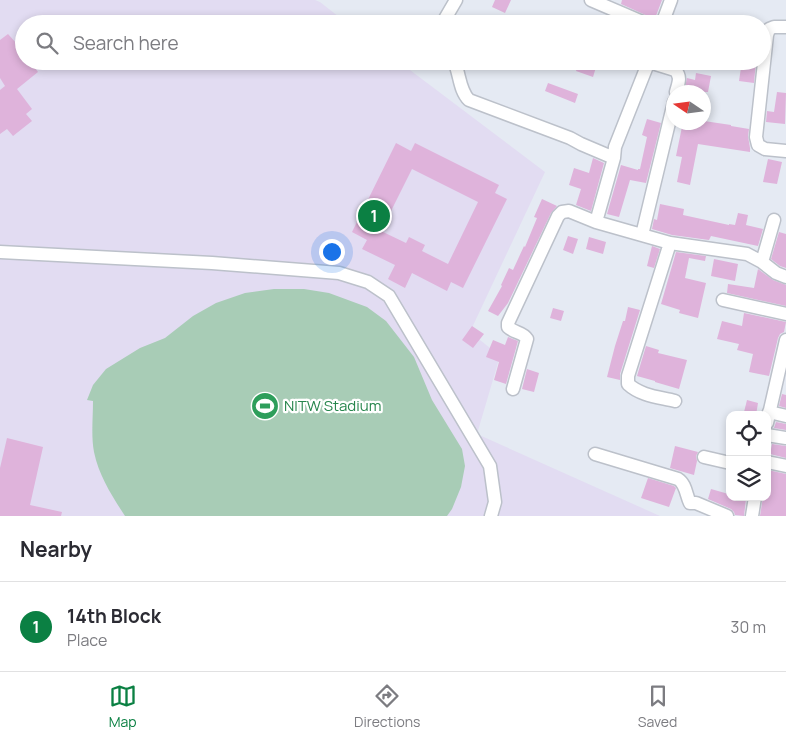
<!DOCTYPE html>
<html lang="en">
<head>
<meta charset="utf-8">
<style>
  body { margin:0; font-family:Manrope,sans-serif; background:#f2f2f3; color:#2b2b33 }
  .controls { position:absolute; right:15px; bottom:15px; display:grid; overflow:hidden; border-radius:10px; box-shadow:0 2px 8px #0003 }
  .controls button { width:45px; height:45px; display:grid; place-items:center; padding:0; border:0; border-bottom:1px solid #e1e1e2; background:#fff; color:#2b2b33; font:25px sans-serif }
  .compass { position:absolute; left:666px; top:85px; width:45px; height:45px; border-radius:50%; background:#fff; box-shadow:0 2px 8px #0003; rotate:283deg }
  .you { position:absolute; left:331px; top:251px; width:18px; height:18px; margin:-12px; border:4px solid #fff; border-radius:50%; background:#1a73e8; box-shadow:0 0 0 8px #1a73e833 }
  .badge { display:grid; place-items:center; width:32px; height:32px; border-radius:50%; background:#0b8043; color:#fff; font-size:16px; font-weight:700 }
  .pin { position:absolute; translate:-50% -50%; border:2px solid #fff; box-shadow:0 1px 5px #0006 }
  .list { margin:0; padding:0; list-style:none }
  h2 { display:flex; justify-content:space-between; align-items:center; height:65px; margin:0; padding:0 20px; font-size:21px }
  h2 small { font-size:16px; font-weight:400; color:#7c7c81 }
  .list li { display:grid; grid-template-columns:32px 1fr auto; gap:15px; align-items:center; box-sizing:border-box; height:90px; padding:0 20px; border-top:1px solid #e1e1e2 }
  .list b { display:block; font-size:19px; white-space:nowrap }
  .list p { margin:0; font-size:16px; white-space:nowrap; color:#7c7c81 }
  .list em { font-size:16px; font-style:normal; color:#7c7c81 }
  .icon { flex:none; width:28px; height:28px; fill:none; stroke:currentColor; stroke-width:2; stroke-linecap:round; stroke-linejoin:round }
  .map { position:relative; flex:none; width:786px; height:516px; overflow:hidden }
  .search { position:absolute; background:#fff; box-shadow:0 2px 8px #0003; left:15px; right:15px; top:15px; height:55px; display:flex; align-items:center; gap:12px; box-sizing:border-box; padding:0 18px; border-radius:28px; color:#7c7c81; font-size:19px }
  .sheet { height:155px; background:#fff }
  nav { display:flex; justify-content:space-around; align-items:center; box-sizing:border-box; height:70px; border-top:1px solid #e1e1e2; background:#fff; font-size:14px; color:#7c7c81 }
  nav a { display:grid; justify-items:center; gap:2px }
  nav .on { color:#0b8043 }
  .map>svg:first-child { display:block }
  .education { fill:#e2dcf2 }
  .green { fill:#a8ccb6 }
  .building { fill:#dfb3db; fill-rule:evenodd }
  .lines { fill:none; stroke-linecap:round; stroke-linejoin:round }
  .minor-casing { stroke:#bcc1ca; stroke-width:15 }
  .minor { stroke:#fff; stroke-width:12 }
  .labels { text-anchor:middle; stroke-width:4.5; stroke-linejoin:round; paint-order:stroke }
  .leisure-label { font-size:15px; fill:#27864d; stroke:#fff; text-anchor:start }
</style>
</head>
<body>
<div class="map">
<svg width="786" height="516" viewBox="0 0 786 516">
  <rect width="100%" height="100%" fill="#e5eaf3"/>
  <path class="education" d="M0 0H315L320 2 348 24H24V61H398L545 172 470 332 500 356 477 434 660 516H0Z"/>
  <path class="green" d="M274 289H304L329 293 367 307 386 321 414 357 432 400 462 449 465 466 461 487 452 509 447 516H125C112 496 99 476 94 452 91 436 93 418 93 401L87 400 93 385 106 369 140 348 165 338 193 316 216 303 245 293Z"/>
  <path class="building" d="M495 0H511L505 13 492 7Z
    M622 0H662L654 21 650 17 621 4Z
    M8 34 17 44 24 39V61H30L38 72 17 89 32 109 26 114 32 121 13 136 7 129 0 134V90L5 86 0 78V40Z
    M579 61H588L597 64 593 77 576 71Z
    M742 61H756L754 83 739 81Z
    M696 73 711 76 708 92H684L687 78 695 80Z
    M548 83 578 94 575 103 545 91Z
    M777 92 786 93 785 124 766 122 767 111 774 112Z
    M647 119 661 123 646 183 630 180 619 217 607 214 621 165 638 170V169H640L647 137 642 135Z
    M704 121 731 125V126L749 129 748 136 750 148V152L698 144 690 185 677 182 682 157 676 156 683 122H704Z
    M396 143 411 151 415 143 499 185 495 193 507 199 463 288 451 282 447 291 412 273 405 288 388 279 395 265 362 249 367 240 352 232ZM412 169 478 202 448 264 422 251 425 245 409 237 406 243 381 231Z
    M593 158 604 163 591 211 576 205 581 189 569 185 574 168 589 173Z
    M768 159 782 162 777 184 763 182Z
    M542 199 557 206 551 213 508 303 498 316 488 311 502 286 501 285 509 268 513 270 524 246 525 247 537 218 534 217Z
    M660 204 684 209 683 215 729 225V224L735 225 738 213 748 215 746 225 763 229 758 246 711 236 709 240 672 235 652 229 654 219 657 220Z
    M779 232 786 234V268L780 266 771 259Z
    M568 236 578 239 573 254 563 250Z
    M589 237 606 242 603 254 586 249Z
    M652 246 660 249 654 268 647 266Z
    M676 252 706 256 705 261 689 258 685 278 706 283 698 318 679 313 680 310 661 304Z
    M714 259 738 264 735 281 711 276Z
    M758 269 773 280 786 285V306L727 293 728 284 754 288Z
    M628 307 640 310 620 374V380L607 377 615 346 623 321H625Z
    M553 308 564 311 561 321 550 318Z
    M744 313 786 322 784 332 780 334 778 338 769 376 749 372 753 354 737 350 739 344 717 339 722 321 742 326Z
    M472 326 484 334 473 348 462 340Z
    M508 337 518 341 506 384 494 380 499 362 486 357 493 340 505 345Z
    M646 346 659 350 658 353 687 360 679 389 655 382V381L637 376Z
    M527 369 539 373 534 392 522 389Z
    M782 394 786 395V408L779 406Z
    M747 400 758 403 756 415 744 412Z
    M776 422 786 424V430L774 428Z
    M7 438 43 447 30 505 62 512 61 516H0V468Z
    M772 444 786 446V458L770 454Z
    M675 446 698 452 696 456 697 461 694 475 670 468Z
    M768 470 786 474V516H760L763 497H767Z
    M648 478 674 486 676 488 669 507 641 498Z
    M711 489 725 493 730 495V497H740L746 499 744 516 735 515 734 512 731 509 708 499Z"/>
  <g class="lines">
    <g class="minor-casing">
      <path id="minor" d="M591 0 647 24
        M442 24 456 0
        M662 24 671 0
        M786 27H774L769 29 767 35 756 137 758 145 765 149 786 151
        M454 61C460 74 459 90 469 100L570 138 581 144 614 158
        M646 61 675 70C682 77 678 84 676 92
        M596 222 614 158 615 147 649 61
        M642 235 674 102
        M670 243 747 254 762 262 776 273 786 277
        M0 252 212 263 339 273 368 282 389 296 490 466 495 502 491 516
        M762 262 774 220
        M723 300 786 314
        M513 389 527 339C523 332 514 333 508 327V323L558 216 562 212 569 211 596 222 670 243 628 376V384C641 396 659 397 675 401
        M769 412 786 416
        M767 423 786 340
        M767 435 786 438
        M595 454 678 479C686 484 686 495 690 503H696L727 516
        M704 457 730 463
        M767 462 786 466
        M752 516 755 497"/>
    </g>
    <use href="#minor" class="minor"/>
  </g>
  <defs>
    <g id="stadium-disc" transform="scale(1.4375)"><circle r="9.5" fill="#2e9e5b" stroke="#fff"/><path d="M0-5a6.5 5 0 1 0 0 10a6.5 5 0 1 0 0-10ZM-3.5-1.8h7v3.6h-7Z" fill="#fff"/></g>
  </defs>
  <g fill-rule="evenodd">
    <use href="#stadium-disc" x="265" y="406"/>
  </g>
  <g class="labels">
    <g class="leisure-label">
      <text x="284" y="411">NITW Stadium</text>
    </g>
  </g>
</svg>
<div class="controls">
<button><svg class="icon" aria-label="locate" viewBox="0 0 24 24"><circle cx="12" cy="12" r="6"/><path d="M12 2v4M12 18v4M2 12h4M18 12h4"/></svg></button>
<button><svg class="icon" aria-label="layers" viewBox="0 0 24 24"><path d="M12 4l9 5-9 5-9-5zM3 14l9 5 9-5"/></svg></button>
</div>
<svg class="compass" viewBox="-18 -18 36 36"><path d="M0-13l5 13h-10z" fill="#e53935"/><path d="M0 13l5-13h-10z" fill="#7c7c81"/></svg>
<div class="you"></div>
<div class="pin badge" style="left:374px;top:216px">1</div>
<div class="search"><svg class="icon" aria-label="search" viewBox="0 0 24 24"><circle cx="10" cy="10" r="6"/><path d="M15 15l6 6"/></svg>Search here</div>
</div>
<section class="sheet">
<h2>Nearby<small></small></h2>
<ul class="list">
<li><span class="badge">1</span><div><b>14th Block</b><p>Place</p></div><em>30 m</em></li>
</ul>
</section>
<nav>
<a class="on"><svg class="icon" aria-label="map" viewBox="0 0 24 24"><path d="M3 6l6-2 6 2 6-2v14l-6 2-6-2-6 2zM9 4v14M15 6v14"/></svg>Map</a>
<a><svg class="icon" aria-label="directions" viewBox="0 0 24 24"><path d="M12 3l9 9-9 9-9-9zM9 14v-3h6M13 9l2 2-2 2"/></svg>Directions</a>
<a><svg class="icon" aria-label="saved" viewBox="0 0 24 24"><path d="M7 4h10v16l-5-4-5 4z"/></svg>Saved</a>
</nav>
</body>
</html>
